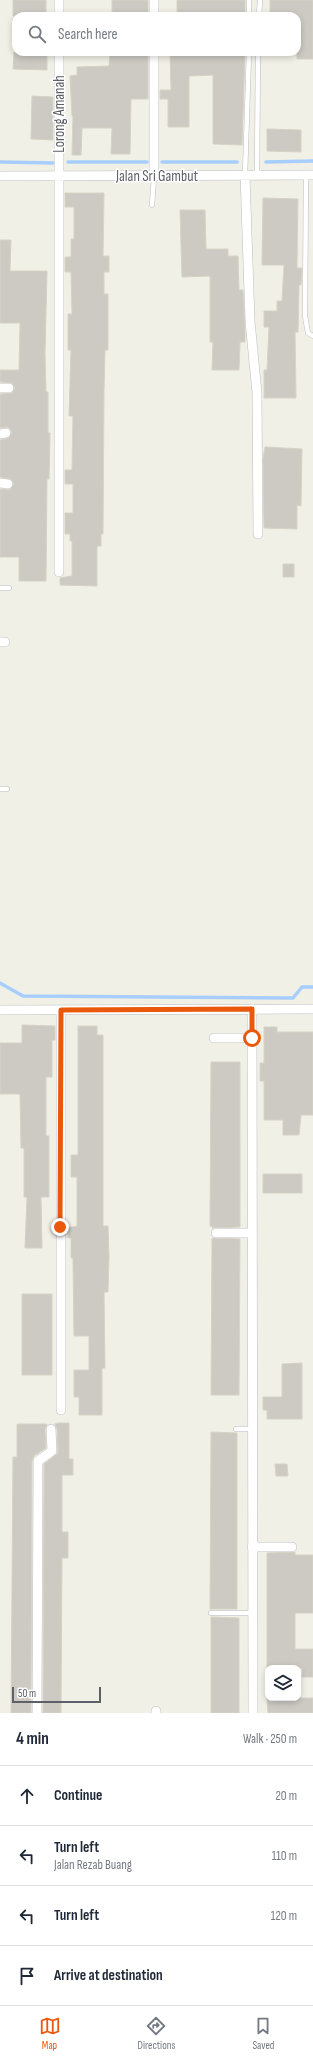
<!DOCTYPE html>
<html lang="en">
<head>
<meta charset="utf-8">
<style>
  body { margin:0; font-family:"Sofia Sans Condensed",sans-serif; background:#f2f2f3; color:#1f2937 }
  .controls { position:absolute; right:12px; bottom:12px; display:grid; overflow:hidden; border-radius:8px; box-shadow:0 2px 6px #0003 }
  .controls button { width:36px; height:36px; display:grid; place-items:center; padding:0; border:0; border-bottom:1px solid #e0e1e3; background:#fff; color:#1f2937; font:20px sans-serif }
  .scale { position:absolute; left:12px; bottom:10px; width:89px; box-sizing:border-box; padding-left:4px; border:2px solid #5d6067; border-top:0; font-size:11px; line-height:14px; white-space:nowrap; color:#5d6067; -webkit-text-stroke:3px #fff; paint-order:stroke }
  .stop { position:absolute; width:12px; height:12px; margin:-9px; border:3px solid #ea580c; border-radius:50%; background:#fff }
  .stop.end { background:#ea580c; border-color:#fff; box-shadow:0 1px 4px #0008 }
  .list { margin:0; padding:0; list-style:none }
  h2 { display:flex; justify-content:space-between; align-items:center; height:52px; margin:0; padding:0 16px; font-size:17px }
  h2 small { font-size:13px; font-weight:400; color:#747a83 }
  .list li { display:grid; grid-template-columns:26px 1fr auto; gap:12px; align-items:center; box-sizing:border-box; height:60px; padding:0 16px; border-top:1px solid #e0e1e3 }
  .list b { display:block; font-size:15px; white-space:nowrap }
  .list p { margin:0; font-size:13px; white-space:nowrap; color:#747a83 }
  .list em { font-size:13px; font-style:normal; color:#747a83 }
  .icon { flex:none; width:22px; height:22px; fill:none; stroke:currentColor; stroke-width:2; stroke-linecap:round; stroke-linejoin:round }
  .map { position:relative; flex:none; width:313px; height:1713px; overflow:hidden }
  .search { position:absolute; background:#fff; box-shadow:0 2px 6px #0003; left:12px; right:12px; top:12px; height:44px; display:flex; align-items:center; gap:10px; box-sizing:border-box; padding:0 14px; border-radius:12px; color:#747a83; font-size:15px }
  .sheet { height:292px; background:#fff }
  nav { display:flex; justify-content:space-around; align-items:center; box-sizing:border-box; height:56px; border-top:1px solid #e0e1e3; background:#fff; font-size:11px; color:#747a83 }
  nav a { display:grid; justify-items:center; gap:2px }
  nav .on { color:#ea580c }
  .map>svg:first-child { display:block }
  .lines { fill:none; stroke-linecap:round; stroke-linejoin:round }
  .stream { stroke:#a7ceff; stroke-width:3.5 }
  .building { fill:#cccac3; stroke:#d6d2c4 }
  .service-casing { stroke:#babdc2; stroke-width:5.5 }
  .minor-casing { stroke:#babdc2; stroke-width:10 }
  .service { stroke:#fff; stroke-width:4.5 }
  .minor { stroke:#fff; stroke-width:9 }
  .route { stroke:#ea580c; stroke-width:5 }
  .labels { text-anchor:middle; stroke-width:3; stroke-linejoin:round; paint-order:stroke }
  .street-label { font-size:15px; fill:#5d6067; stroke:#fff }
</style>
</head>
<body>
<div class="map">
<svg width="313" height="1713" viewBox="0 0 313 1713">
  <rect width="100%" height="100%" fill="#f1f0e6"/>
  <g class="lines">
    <path class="stream" d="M0 162 54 163
      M68 162H147
      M162 162H237
      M266 162 313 161
      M0 983 23 996 293 998 302 987H313"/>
  </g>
  <path class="building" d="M13 0H46V16H13Z
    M112 0H148V13H112Z
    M177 0H245V16H177Z
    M270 0H313V59H297V28L301 26V22L297 20V16H270Z
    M14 52H47V70L13 69Z
    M110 52H148V99H131L130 154H111L112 128H82L81 155H72L73 116H72L70 76 77 75V67L109 66Z
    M170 52H245L242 145 213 144V75L189 76V127H168V99H160V90H171Z
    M32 96 53 97V140L31 139Z
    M267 129 301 130V152L267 151Z
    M65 193H104L103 256H109V272H104V294H108V350H105L104 390 103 534H101V546H97V586L60 585V578L72 576V541H70V534H65V513H73V484H65V470H72L73 416H69L71 350H68V314H72L71 272H65V257H71V239H74V207H65Z
    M263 198 298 199 297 268H302L301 285H299L298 332H295L296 398H264V370H267L269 327H264V311H277V301H282L284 265H262Z
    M180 210H205L206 249H228V256H238L239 290H243L245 331V342H240L239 370H212L213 342H210V276L182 277Z
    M0 240H11L10 271H47L45 354 46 392H48V433H50L49 479H47L46 581H19V557H0V489L10 490 14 484 11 479 0 477V440L9 438 12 432 8 427 0 428V394L12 393 15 388 12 383 0 382V370H19L20 323H0Z
    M265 447 302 449 301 506 297 505V529L264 528 263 459Z
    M283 564H294V577H283Z
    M22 1025 55 1026V1040H52V1077H46V1136H49V1197H41L42 1248H25L27 1197H24V1148H21L20 1094H0V1043H22Z
    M78 1026H97V1035H103V1226H108L109 1258 108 1292H104L105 1368H102V1415H79V1397H74V1370H89V1336H74L73 1258H71V1238H68V1228L77 1226V1177H71V1155H78Z
    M264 1027H277V1032H313V1115H301L299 1135H283V1120H264V1081H260V1063H264Z
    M211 1062H240V1227L212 1228V1226H210Z
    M263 1174H302V1193H263Z
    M212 1238 240 1239 239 1395H211Z
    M22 1294H52V1375H22Z
    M302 1363V1419H267V1410H263V1397H282V1364Z
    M58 1423H69V1459H73V1475H62V1532H68V1558H62L61 1713H43L44 1464 58 1453 57 1429 55 1424Z
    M17 1424H47L45 1429 46 1448 34 1456 32 1461 31 1713H11L13 1457H17Z
    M211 1432 237 1433V1609H210Z
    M275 1464H287L288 1476H276Z
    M295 1552V1555H313V1613H295V1649H313V1677H302V1668H267V1553Z
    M211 1617 239 1618V1713H211Z
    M267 1698H313V1713H268Z"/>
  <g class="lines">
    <g class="service-casing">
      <path id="service" d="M249 16V0
        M259 16 260 0
        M297 24H298
        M245 175 249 52
        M257 175 258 52
        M306 175 305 316 308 333 313 336
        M152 205 154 177
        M0 588H9
        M0 789H7
        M236 1429H251
        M211 1613H253"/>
    </g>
    <g class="minor-casing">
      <path id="minor" d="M59 0V16
        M154 0V16
        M154 52V177
        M245 175 250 321 257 393 258 534
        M0 176 313 175
        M0 388H9
        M0 434 6 433
        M0 483 8 484
        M59 572V52
        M0 642H5
        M252 1009 253 1713
        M0 1010 313 1009
        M61 1010V1410
        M214 1038H251
        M216 1233H252
        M252 1547H292
        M37 1713 38 1461 52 1451 51 1429
        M156 1713V1711"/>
    </g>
    <use href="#service" class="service"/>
    <use href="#minor" class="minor"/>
  </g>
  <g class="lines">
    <path class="route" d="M60 1227 61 1010 252 1009V1038"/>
  </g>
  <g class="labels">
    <g class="street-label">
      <text transform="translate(59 114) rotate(-90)" y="5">Lorong Amanah</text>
      <text x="157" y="181">Jalan Sri Gambut</text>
    </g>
  </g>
</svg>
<div class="controls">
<button><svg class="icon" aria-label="layers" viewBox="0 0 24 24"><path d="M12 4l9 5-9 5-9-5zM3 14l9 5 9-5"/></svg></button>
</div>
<div class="scale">50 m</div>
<div class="stop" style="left:252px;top:1038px"></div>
<div class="stop end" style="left:60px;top:1227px"></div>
<div class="search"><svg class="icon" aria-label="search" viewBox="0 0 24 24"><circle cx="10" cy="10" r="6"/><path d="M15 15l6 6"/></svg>Search here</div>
</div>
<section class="sheet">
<h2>4 min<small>Walk · 250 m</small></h2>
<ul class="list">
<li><svg class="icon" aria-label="ahead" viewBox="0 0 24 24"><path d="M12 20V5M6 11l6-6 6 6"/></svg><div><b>Continue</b></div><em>20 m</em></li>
<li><svg class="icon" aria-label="left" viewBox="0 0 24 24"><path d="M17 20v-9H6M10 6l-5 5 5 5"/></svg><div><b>Turn left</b><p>Jalan Rezab Buang</p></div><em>110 m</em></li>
<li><svg class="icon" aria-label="left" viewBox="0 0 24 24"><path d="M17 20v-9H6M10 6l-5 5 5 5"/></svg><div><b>Turn left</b></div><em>120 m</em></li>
<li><svg class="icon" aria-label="arrive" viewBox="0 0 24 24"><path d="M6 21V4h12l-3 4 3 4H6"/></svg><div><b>Arrive at destination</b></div></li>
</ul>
</section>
<nav>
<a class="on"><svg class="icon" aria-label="map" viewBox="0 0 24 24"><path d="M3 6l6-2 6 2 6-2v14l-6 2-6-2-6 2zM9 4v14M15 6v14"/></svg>Map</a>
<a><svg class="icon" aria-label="directions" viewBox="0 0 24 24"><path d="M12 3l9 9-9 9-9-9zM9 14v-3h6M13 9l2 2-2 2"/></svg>Directions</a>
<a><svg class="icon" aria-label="saved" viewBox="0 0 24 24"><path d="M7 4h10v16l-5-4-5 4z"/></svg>Saved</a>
</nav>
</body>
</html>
